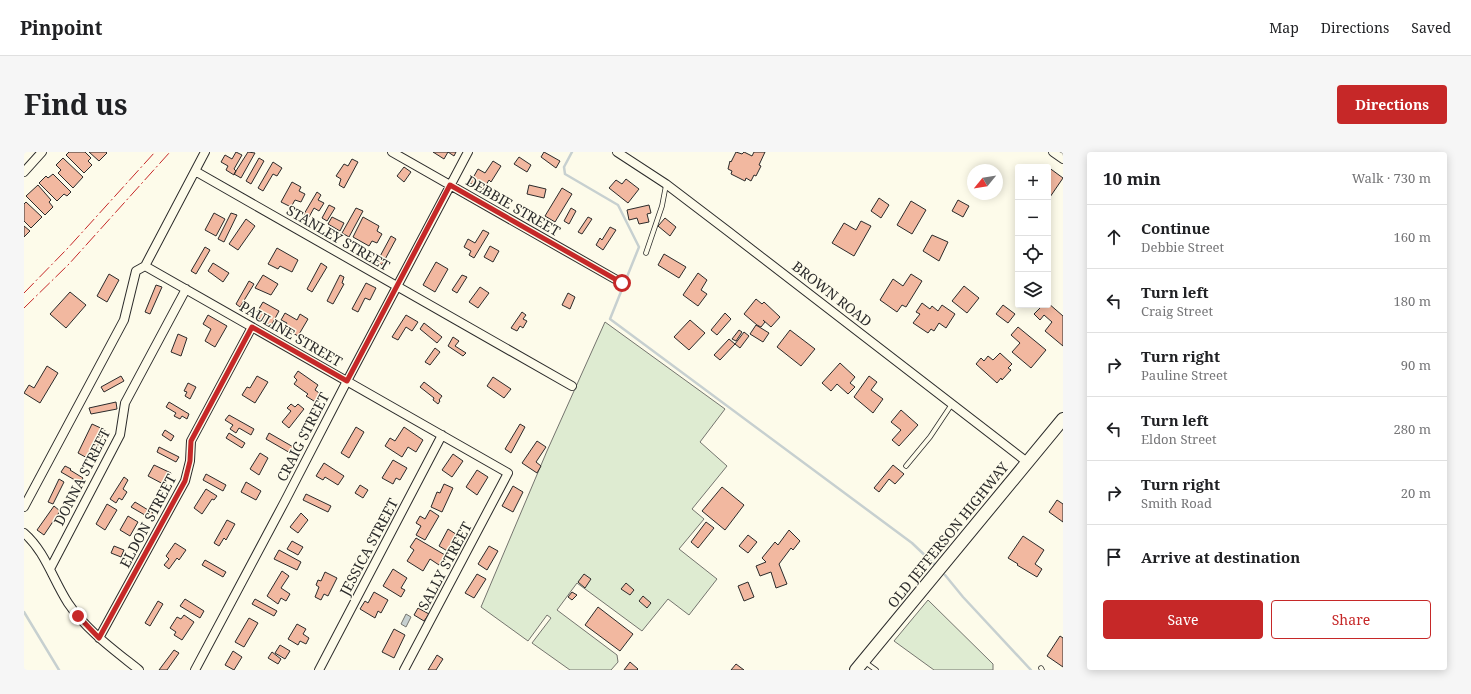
<!DOCTYPE html>
<html lang="en">
<head>
<meta charset="utf-8">
<style>
  body { margin:0; font-family:"Noto Serif",serif; background:#f6f6f6; color:#202124 }
  .controls { position:absolute; right:12px; top:12px; display:grid; overflow:hidden; border-radius:4px; box-shadow:0 2px 10px #0003 }
  .controls button { width:36px; height:36px; display:grid; place-items:center; padding:0; border:0; border-bottom:1px solid #e0e0e0; background:#fff; color:#202124; font:20px sans-serif }
  .compass { position:absolute; left:943px; top:12px; width:36px; height:36px; border-radius:50%; background:#fff; box-shadow:0 2px 10px #0003; rotate:240deg }
  .stop { position:absolute; width:12px; height:12px; margin:-9px; border:3px solid #c62828; border-radius:50%; background:#fff }
  .stop.end { background:#c62828; border-color:#fff; box-shadow:0 1px 4px #0008 }
  .list { margin:0; padding:0; list-style:none }
  h2 { display:flex; justify-content:space-between; align-items:center; height:52px; margin:0; padding:0 16px; font-size:17px }
  h2 small { font-size:13px; font-weight:400; color:#757577 }
  .list li { display:grid; grid-template-columns:26px 1fr auto; gap:12px; align-items:center; box-sizing:border-box; height:64px; padding:0 16px; border-top:1px solid #e0e0e0 }
  .list b { display:block; font-size:15px; white-space:nowrap }
  .list p { margin:0; font-size:13px; white-space:nowrap; color:#757577 }
  .list em { font-size:13px; font-style:normal; color:#757577 }
  .actions { display:flex; gap:8px; padding:12px 16px }
  .actions a { flex:1; padding:9px 0; border:1px solid #c62828; border-radius:4px; text-align:center; font-size:14px; color:#c62828 }
  .actions .main { background:#c62828; color:#fff }
  .icon { flex:none; width:22px; height:22px; fill:none; stroke:currentColor; stroke-width:2; stroke-linecap:round; stroke-linejoin:round }
  .map { position:relative; flex:none; width:1039px; height:518px; overflow:hidden; border-radius:4px }
  header { display:flex; align-items:center; gap:24px; box-sizing:border-box; height:56px; padding:0 20px; background:#fff; border-bottom:1px solid #e0e0e0 }
  header strong { font-size:19px }
  nav { display:flex; gap:22px; margin-inline-start:auto; font-size:14px }
  .intro { display:flex; align-items:center; justify-content:space-between; box-sizing:border-box; height:96px; padding:0 24px }
  h1 { margin:0; font-size:28px }
  .button { padding:10px 18px; border-radius:4px; background:#c62828; color:#fff; font-size:14px; font-weight:700 }
  main { display:flex; gap:24px; padding:0 24px }
  aside { flex:1; background:#fff; border-radius:4px; box-shadow:0 2px 10px #0003 }
  .map>svg:first-child { display:block }
  .green { fill:#deebd1; stroke:#74746e }
  .water { fill:#c7d0d0; stroke:#74746e }
  .lines { fill:none; stroke-linecap:round; stroke-linejoin:round }
  .stream { stroke:#c7d0d0; stroke-width:2.5 }
  .building { fill:#f2b8a0; stroke:#2b2b2b }
  .service-casing { stroke:#2b2b2b; stroke-width:5.5 }
  .minor-casing { stroke:#2b2b2b; stroke-width:10 }
  .primary-casing { stroke:#2b2b2b; stroke-width:14 }
  .service { stroke:#fdfbea; stroke-width:4 }
  .minor { stroke:#fdfbea; stroke-width:8 }
  .primary { stroke:#fdfbea; stroke-width:12 }
  .power { stroke:#c62828; stroke-width:1; stroke-dasharray:14 3 2 3; stroke-linecap:butt }
  .route { stroke:#c62828; stroke-width:5 }
  .labels { text-anchor:middle; stroke-width:3; stroke-linejoin:round; paint-order:stroke }
  .street-label { font-size:14px; fill:#2b2b2b; stroke:#fdfbea }
</style>
</head>
<body>
<header>
<strong>Pinpoint</strong>
<nav><a>Map</a><a>Directions</a><a>Saved</a></nav>
</header>
<div class="intro"><h1>Find us</h1><a class="button">Directions</a></div>
<main>
<div class="map">
<svg width="1039" height="518" viewBox="0 0 1039 518">
  <rect width="100%" height="100%" fill="#fdfbea"/>
  <path class="green" d="M581 170 701 257 676 290 703 314 668 357 680 367 655 397 693 427 665 463 644 447 618 479 553 431 533 458 593 503 594 510 587 518H546L508 491 527 466 523 463 504 489 457 455 523 299Z
    M904 448 969 512V518H910L870 489Z"/>
  <path class="water" d="M382 462 387 465 382 475 377 472Z"/>
  <g class="lines">
    <path class="stream" d="M548 0 540 15 541 22 594 53 615 95 586 167 888 391 910 412
      M921 423 939 445 1007 518
      M0 460 35 518"/>
  </g>
  <path class="building" d="M45 0H61L67 6 64 9 68 13 60 21 42 3Z
    M65 0H82L83 1 75 9Z
    M212 0 218 3 210 17 212 19 210 23 202 18 204 14 197 10 201 3 208 7Z
    M224 0 231 1 217 26 210 22Z
    M409 0H432L430 4 424 0 420 7Z
    M520 0 536 9 532 16 517 5Z
    M712 0 718 2 720 0 728 4 730 0H741L735 13 737 14 732 24 730 23 727 29 722 26 721 29 707 22 708 19 704 17 706 9 707 10Z
    M495 5 507 13 503 20 490 12Z
    M39 6 59 25 49 36 34 21 37 18 32 13Z
    M235 6 240 9 227 32 222 29Z
    M328 7 334 10 320 36 315 33 317 27 312 24 320 12 324 14Z
    M469 9 477 14 467 30 465 28 459 38 446 31 454 17 461 21Z
    M249 10 258 16 253 24 249 22 239 39 234 36Z
    M380 15 387 20 380 30 373 24Z
    M1024 15 1039 26 1026 45 1024 43Z
    M29 22 47 40 43 44 40 42 33 49 15 31 22 24 24 26Z
    M602 27 615 37 604 51 585 36 592 28 598 32Z
    M268 30 277 35 275 39 281 42 277 50 271 48 267 55 257 50Z
    M14 33 27 48 25 50 29 55 21 63 2 44Z
    M505 33 522 37 520 46 503 42Z
    M538 36 548 42 531 70 521 64Z
    M293 40 297 43 294 48 300 51 295 59 290 56 285 65 280 62Z
    M855 46 865 53 857 66 847 59Z
    M934 48 945 54 939 65 928 59Z
    M887 49 902 58 888 82 873 73Z
    M2 50 18 65 7 76 0 69V52Z
    M305 53 311 56 303 69 298 66Z
    M625 53 627 61 623 62 625 70 615 72 613 66 605 68 603 58Z
    M332 56 339 59 325 85 318 81Z
    M547 56 552 59 545 72 540 69Z
    M190 61 201 67 192 84 181 78Z
    M207 61 213 63 200 90 194 87Z
    M308 65 320 71 316 79 304 72Z
    M339 65 355 74 353 79 358 82 353 91 348 89 345 94 329 85Z
    M564 65 568 67 558 82 554 80Z
    M641 66 652 75 646 84 634 74Z
    M222 67 231 74 214 98 205 92Z
    M837 69 847 74 830 104 808 91 820 71 832 78Z
    M0 74 6 79 0 85Z
    M586 75 592 78 579 98 572 93 576 86 578 88Z
    M459 78 465 81 450 106 445 103 447 99 440 95 444 87 451 91Z
    M908 83 924 90 915 109 899 99Z
    M367 84 372 87 358 113 353 110Z
    M466 94 475 99 469 110 460 105Z
    M181 95 186 98 172 122 167 119Z
    M253 96 274 108 268 120 256 114 254 117 244 112Z
    M640 102 662 115 655 126 634 113Z
    M412 110 424 117 411 140 399 133Z
    M189 111 205 121 199 130 184 119Z
    M297 111 303 115 288 140 283 137Z
    M674 121 683 128 677 138 683 142 674 154 659 143Z
    M85 122 95 128 83 150 73 144Z
    M887 122 898 129 882 155 878 153 873 160 856 148 869 127 879 134Z
    M239 123 254 132 247 143 231 136Z
    M316 123 320 125 318 131 320 132 309 152 303 149Z
    M438 123 443 125 433 141 428 138Z
    M225 129 230 132 216 155 212 152Z
    M342 131 352 136 346 148 341 146 334 160 328 157Z
    M132 133 138 135 126 162 121 160Z
    M940 134 955 146 943 161 928 149Z
    M456 135 465 141 454 156 445 150Z
    M46 140 62 153 42 176 26 162Z
    M544 141 551 145 546 157 538 153Z
    M732 147 738 152 740 150 756 165 747 175 739 168 741 170 737 175 733 173 720 162Z
    M239 150 255 159 247 174 234 166 236 162 233 160Z
    M898 151 906 157 908 154 914 159 918 153 931 162 922 176 915 171 910 179 907 177 904 181 889 171 896 162 892 160Z
    M1024 151 1039 164V194L1021 179 1028 170 1020 163 1016 168 1010 162 1019 153H1024Z
    M979 153 991 162 984 171 972 162Z
    M498 160 502 163 499 167 503 169 499 176 496 174 493 179 487 176Z
    M261 161 273 168 276 162 284 167 274 184 260 176 263 171 257 168Z
    M701 161 707 167 693 183 687 178Z
    M184 163 203 174 191 195 181 189 187 177 179 172Z
    M382 163 394 170 388 179 382 175 374 188 368 185Z
    M666 168 681 181 665 198 650 185Z
    M400 171 418 185 413 191 396 177Z
    M732 173 745 181 739 190 726 182Z
    M994 175 1022 198 1007 216 988 200 996 191 987 183Z
    M715 178 718 180 712 189 708 187Z
    M766 178 791 197 777 214 753 195Z
    M720 180 725 184 716 196 711 192Z
    M154 182 163 186 157 204 147 200Z
    M429 185 435 189 431 194 442 201 439 204 424 194Z
    M705 187 711 192 696 208 690 203Z
    M411 196 416 200 406 213 401 210Z
    M976 201 988 212 984 216 987 218 978 228 977 226 973 231 952 212 957 206 960 209 964 204 969 208Z
    M816 211 831 225 826 231 831 235 824 242 813 232 807 239 798 231Z
    M23 214 34 221 16 251 0 241 5 233 10 236Z
    M274 219 294 233 291 238 298 243 293 251 282 244 284 242 270 232 273 228 270 225Z
    M97 224 100 229 80 240 77 235Z
    M233 224 244 230 231 251 218 243 223 235 226 236Z
    M845 224 853 230 847 238 859 247 849 261 830 245Z
    M469 225 487 237 480 246 463 234Z
    M400 230 418 244 415 248 416 249 414 252 409 248 410 246 396 235Z
    M164 231 172 235 166 247 161 244 163 240 160 239Z
    M92 250 93 257 67 262 65 256Z
    M145 250 165 262 163 267 158 264 156 267 150 264 152 261 142 255Z
    M267 252 271 255 274 252 280 257 265 276 258 270 267 259 263 256Z
    M877 258 894 273 875 294 868 288 877 278 867 270Z
    M205 263 230 277 227 283 215 276 212 281 206 277 209 273 201 268Z
    M68 272 81 278 67 308 54 301Z
    M496 272 501 275 487 301 481 297Z
    M332 275 340 280 325 306 317 301Z
    M380 275 399 288 392 300 384 295 378 305 361 294 366 286 371 289Z
    M141 278 150 284 147 289 138 283Z
    M205 281 221 291 218 296 202 286Z
    M245 281 271 296 268 302 242 287Z
    M513 289 522 295 512 310 517 314 513 321 498 311Z
    M135 295 155 305 152 310 133 300Z
    M236 301 244 306 235 323 226 317Z
    M429 302 439 309 428 325 418 318Z
    M369 308 383 316 376 328 372 326 369 332 358 326Z
    M300 311 320 324 314 333 301 325 299 328 292 324Z
    M130 313 147 321 141 333 124 324Z
    M869 313 880 322 871 332 865 327 855 340 850 336Z
    M41 314 47 317 46 318 59 326 56 331 37 320Z
    M453 318 464 325 453 343 442 335Z
    M182 322 202 333 199 339 179 328Z
    M100 325 104 328 99 337 103 340 98 348 95 346 92 351 86 347Z
    M35 327 40 330 29 352 24 350Z
    M222 330 237 339 232 348 217 340Z
    M420 332 429 336 418 360 407 355 413 340 416 341Z
    M336 333 344 338 339 346 331 341Z
    M489 334 499 340 489 360 478 354Z
    M698 335 720 353 701 378 678 359Z
    M182 337 193 344 190 348 188 347 178 362 170 356Z
    M282 342 307 354 304 360 279 348Z
    M1033 348 1039 352V370L1025 360Z
    M111 350 129 361 126 366 107 355Z
    M83 352 93 358 81 378 72 372Z
    M30 354 36 359 20 383 13 378Z
    M406 358 415 364 401 388 392 383 397 374 392 371 396 364 401 367Z
    M277 361 284 368 274 381 266 375Z
    M104 364 114 370 106 384 96 378Z
    M203 368 211 372 202 388 200 386 195 394 190 391Z
    M682 370 690 376 674 396 667 390Z
    M424 377 435 384 425 400 415 394Z
    M765 378 776 389 769 398 767 396 755 412 763 432 752 436 747 420 736 424 732 414 742 410 738 406 751 390 754 393Z
    M724 383 733 390 724 401 715 394Z
    M999 384 1020 398 1011 412 1018 417 1013 425 993 413 994 412 984 406Z
    M392 386 421 403 415 413 406 407 399 419 383 409 390 398 386 395Z
    M268 389 279 395 274 403 263 397Z
    M151 391 162 398 155 408 153 406 145 417 140 413 145 407 142 404Z
    M90 394 100 398 97 405 87 401Z
    M465 394 474 399 463 418 454 412Z
    M255 398 277 410 273 418 250 407Z
    M181 408 202 420 199 425 178 413Z
    M369 417 383 426 377 436 381 438 377 445 359 434Z
    M258 419 265 424 257 436 266 442 262 449 257 446 254 452 243 444Z
    M301 420 313 426 304 444 300 442 297 448 291 445 295 435 292 433 294 428 297 429Z
    M453 422 462 427 450 446 441 441Z
    M560 422 567 427 561 436 554 430Z
    M724 430 730 445 720 449 714 434Z
    M602 431 610 438 606 443 597 437Z
    M350 440 364 448 357 461 354 459 351 466 336 457 341 449 344 451Z
    M548 440 553 443 548 448 544 445Z
    M619 444 627 451 623 456 615 449Z
    M161 447 180 459 176 466 156 454Z
    M231 447 253 459 250 464 228 452Z
    M134 449 139 452 126 474 121 471Z
    M574 455 609 482 596 499 561 473Z
    M394 456 405 462 400 469 390 463Z
    M160 463 170 470 158 488 150 483 152 480 146 476 153 465 157 467Z
    M225 466 234 471 220 495 211 490Z
    M273 472 282 477 279 482 285 486 282 492 276 489 274 493 264 487Z
    M370 477 381 483 370 506 358 500Z
    M1036 484 1039 486V515L1023 504Z
    M256 493 266 499 261 507 251 501Z
    M150 498 155 501 143 518H135Z
    M209 499 218 505 210 518 201 513Z
    M248 500 257 507 254 512 244 506Z
    M413 503 419 507 412 518H404Z
    M606 510 614 517 613 518H600Z
    M712 512 720 518H707Z"/>
  <g class="lines">
    <g class="service-casing">
      <path id="service" d="M622 101 638 54 642 33
        M882 314 906 285 928 252
        M841 510 852 518
        M1017 516 1018 518"/>
    </g>
    <g class="minor-casing">
      <path id="minor" d="M368 0 598 131
        M593 0 642 32 705 80 1003 310
        M1029 0 1039 7
        M171 19 548 234
        M0 20 18 0
        M121 114 484 321 380 518
        M0 355 100 168 112 119 121 114 181 0
        M0 381C21 399 29 428 44 451 62 478 90 498 115 518
        M26 417 96 283 101 251 162 137
        M75 486 161 329 166 309 167 289 228 175
        M171 518 261 349 323 229 444 0
        M295 518 418 283"/>
    </g>
    <g class="primary-casing">
      <path id="primary" d="M832 518 1039 267"/>
    </g>
    <use href="#service" class="service"/>
    <use href="#minor" class="minor"/>
    <use href="#primary" class="primary"/>
    <path class="power" d="M0 141 43 97 131 0
      M0 156 45 112 146 0"/>
  </g>
  <g class="lines">
    <path class="route" d="M54 464 75 486 161 329 166 309 167 289 228 175 323 229 426 33 598 131"/>
  </g>
  <g class="labels">
    <g class="street-label">
      <text transform="translate(489 54) rotate(30)" y="5">DEBBIE STREET</text>
      <text transform="translate(314 86) rotate(30)" y="5">STANLEY STREET</text>
      <text transform="translate(808 142) rotate(38)" y="5">BROWN ROAD</text>
      <text transform="translate(267 182) rotate(30)" y="5">PAULINE STREET</text>
      <text transform="translate(279 285) rotate(-63)" y="5">CRAIG STREET</text>
      <text transform="translate(58 325) rotate(-63)" y="5">DONNA STREET</text>
      <text transform="translate(124 369) rotate(-62)" y="5">ELDON STREET</text>
      <text transform="translate(924 383) rotate(-51)" y="5">OLD JEFFERSON HIGHWAY</text>
      <text transform="translate(345 395) rotate(-62)" y="5">JESSICA STREET</text>
      <text transform="translate(421 414) rotate(-62)" y="5">SALLY STREET</text>
    </g>
  </g>
</svg>
<div class="controls">
<button>+</button>
<button>−</button>
<button><svg class="icon" aria-label="locate" viewBox="0 0 24 24"><circle cx="12" cy="12" r="6"/><path d="M12 2v4M12 18v4M2 12h4M18 12h4"/></svg></button>
<button><svg class="icon" aria-label="layers" viewBox="0 0 24 24"><path d="M12 4l9 5-9 5-9-5zM3 14l9 5 9-5"/></svg></button>
</div>
<svg class="compass" viewBox="-18 -18 36 36"><path d="M0-13l5 13h-10z" fill="#e53935"/><path d="M0 13l5-13h-10z" fill="#757577"/></svg>
<div class="stop" style="left:598px;top:131px"></div>
<div class="stop end" style="left:54px;top:464px"></div>
</div>
<aside>
<h2>10 min<small>Walk · 730 m</small></h2>
<ul class="list">
<li><svg class="icon" aria-label="ahead" viewBox="0 0 24 24"><path d="M12 20V5M6 11l6-6 6 6"/></svg><div><b>Continue</b><p>Debbie Street</p></div><em>160 m</em></li>
<li><svg class="icon" aria-label="left" viewBox="0 0 24 24"><path d="M17 20v-9H6M10 6l-5 5 5 5"/></svg><div><b>Turn left</b><p>Craig Street</p></div><em>180 m</em></li>
<li><svg class="icon" aria-label="right" viewBox="0 0 24 24"><path d="M7 20v-9h11M14 6l5 5-5 5"/></svg><div><b>Turn right</b><p>Pauline Street</p></div><em>90 m</em></li>
<li><svg class="icon" aria-label="left" viewBox="0 0 24 24"><path d="M17 20v-9H6M10 6l-5 5 5 5"/></svg><div><b>Turn left</b><p>Eldon Street</p></div><em>280 m</em></li>
<li><svg class="icon" aria-label="right" viewBox="0 0 24 24"><path d="M7 20v-9h11M14 6l5 5-5 5"/></svg><div><b>Turn right</b><p>Smith Road</p></div><em>20 m</em></li>
<li><svg class="icon" aria-label="arrive" viewBox="0 0 24 24"><path d="M6 21V4h12l-3 4 3 4H6"/></svg><div><b>Arrive at destination</b></div></li>
</ul>
<div class="actions"><a class="main">Save</a><a>Share</a></div>
</aside>
</main>
</body>
</html>
